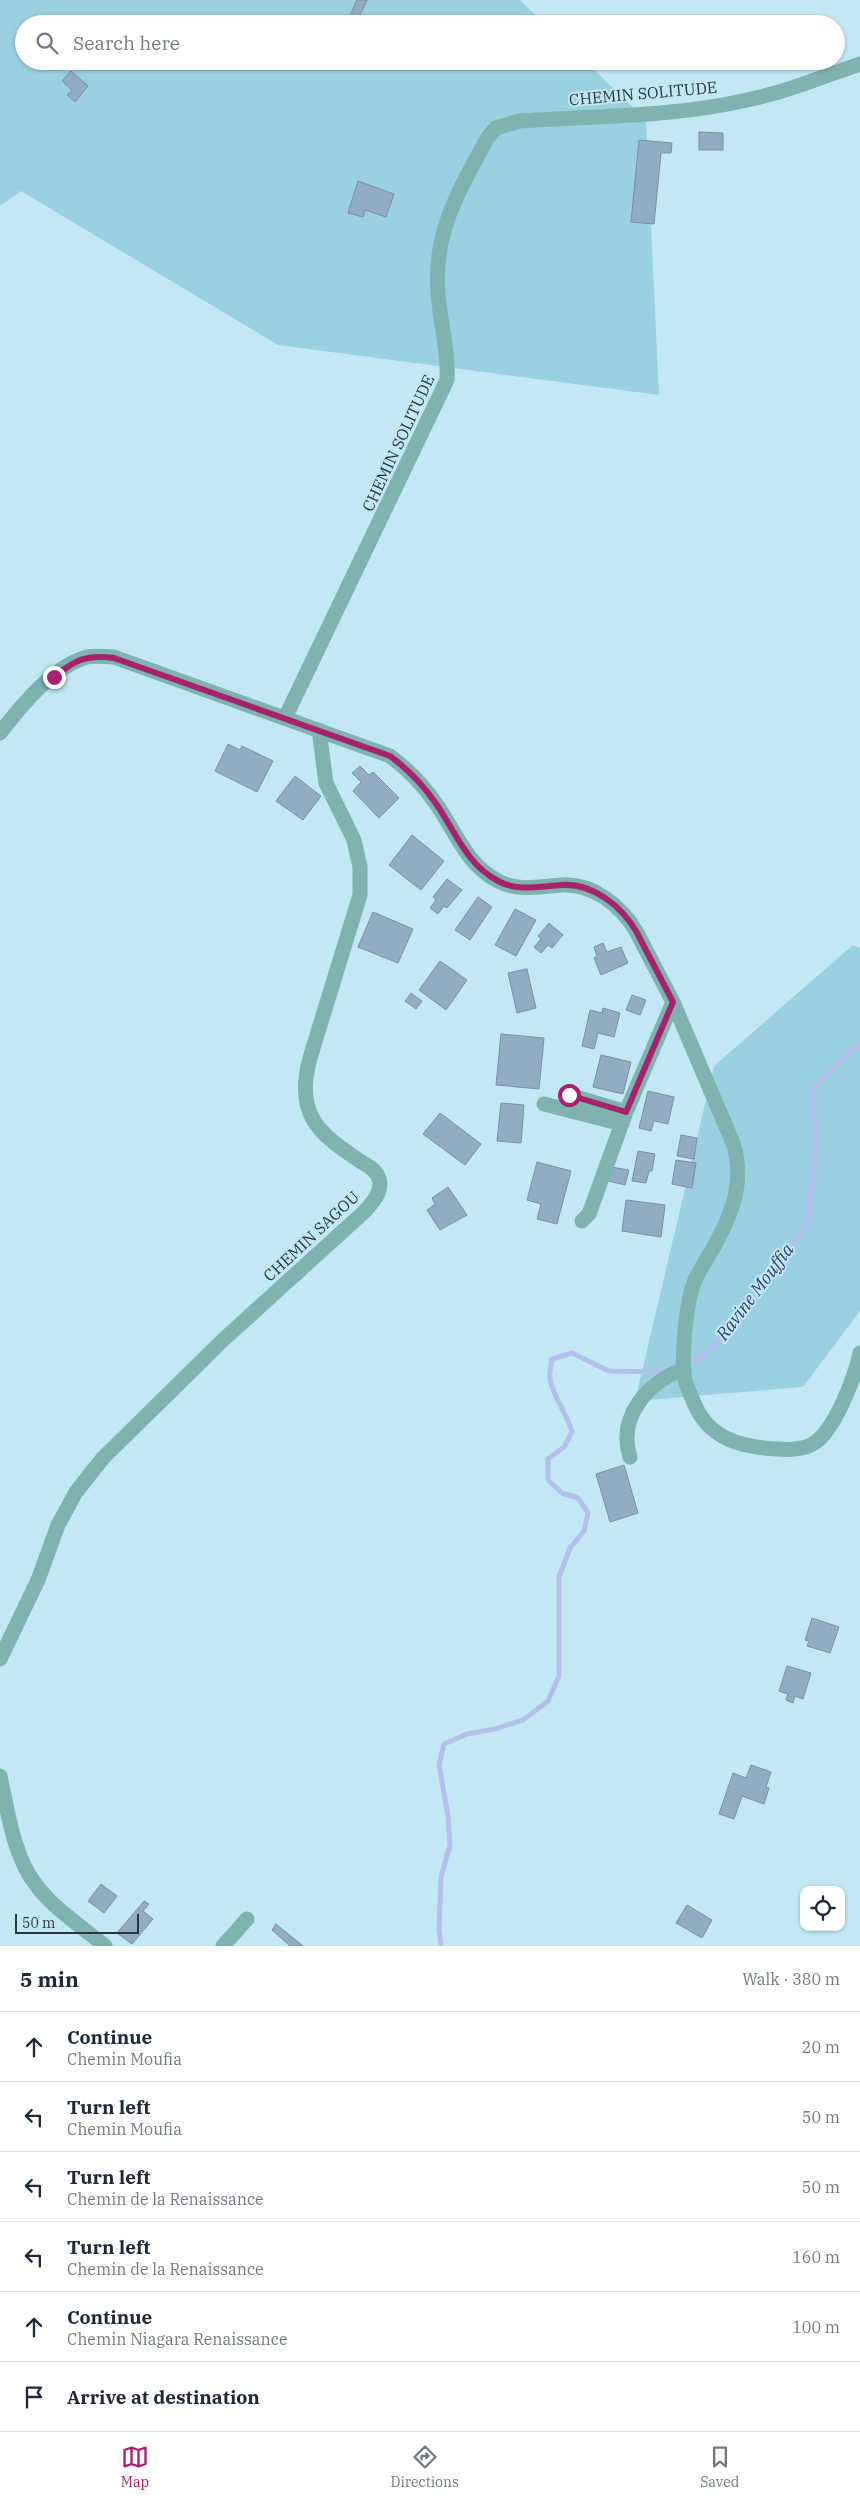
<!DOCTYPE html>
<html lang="en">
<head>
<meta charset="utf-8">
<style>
  body { margin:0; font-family:"IBM Plex Serif",serif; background:#f2f2f3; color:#1f2937 }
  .controls { position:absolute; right:15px; bottom:15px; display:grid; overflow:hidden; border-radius:10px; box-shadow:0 1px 4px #0004 }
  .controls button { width:45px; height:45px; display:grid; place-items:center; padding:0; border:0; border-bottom:1px solid #e0e1e3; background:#fff; color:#1f2937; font:25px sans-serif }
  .scale { position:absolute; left:15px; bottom:12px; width:124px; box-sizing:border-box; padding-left:5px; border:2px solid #28373b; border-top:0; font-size:14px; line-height:18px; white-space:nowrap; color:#28373b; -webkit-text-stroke:4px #c2e8f4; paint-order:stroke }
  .stop { position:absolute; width:15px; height:15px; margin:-11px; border:4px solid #a7226d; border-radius:50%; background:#fff }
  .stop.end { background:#a7226d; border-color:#fff; box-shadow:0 1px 5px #0008 }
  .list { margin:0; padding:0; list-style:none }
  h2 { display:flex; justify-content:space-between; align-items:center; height:65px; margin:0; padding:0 20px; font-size:21px }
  h2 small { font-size:16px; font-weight:400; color:#747a83 }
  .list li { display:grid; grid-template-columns:32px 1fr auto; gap:15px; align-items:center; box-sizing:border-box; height:70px; padding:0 20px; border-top:1px solid #e0e1e3 }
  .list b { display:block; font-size:19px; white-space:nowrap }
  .list p { margin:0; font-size:16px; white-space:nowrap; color:#747a83 }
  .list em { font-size:16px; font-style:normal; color:#747a83 }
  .icon { flex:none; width:28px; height:28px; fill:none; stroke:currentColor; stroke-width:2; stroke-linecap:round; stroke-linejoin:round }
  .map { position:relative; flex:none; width:860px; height:1946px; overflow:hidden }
  .search { position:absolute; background:#fff; box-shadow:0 1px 4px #0004; left:15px; right:15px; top:15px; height:55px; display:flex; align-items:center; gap:12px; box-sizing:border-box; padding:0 18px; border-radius:28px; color:#747a83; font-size:19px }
  .sheet { height:485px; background:#fff }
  nav { display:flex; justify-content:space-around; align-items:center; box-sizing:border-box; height:70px; border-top:1px solid #e0e1e3; background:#fff; font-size:14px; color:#747a83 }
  nav a { display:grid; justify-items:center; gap:2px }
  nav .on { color:#a7226d }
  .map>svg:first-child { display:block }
  .green { fill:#9bd0e1 }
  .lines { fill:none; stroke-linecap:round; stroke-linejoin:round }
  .stream { stroke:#b3c0ec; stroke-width:5 }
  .building { fill:#93acc2; stroke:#7890a6 }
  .street { stroke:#7eb3b0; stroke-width:15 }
  .route { stroke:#a7226d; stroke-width:6 }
  .labels { text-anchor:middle; stroke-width:4; stroke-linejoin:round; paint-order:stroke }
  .street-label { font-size:16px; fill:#28373b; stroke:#c2e8f4 }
  .water-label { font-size:18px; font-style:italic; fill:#364279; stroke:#c2e8f4 }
</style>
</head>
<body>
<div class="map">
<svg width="860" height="1946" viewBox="0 0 860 1946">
  <rect width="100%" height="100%" fill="#c2e8f4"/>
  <path class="green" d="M0 0H520L545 24H24V61H585L646 120 659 395 278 345 21 191 0 206Z
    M853 945 860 948V1311L803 1387 635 1401 714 1066Z"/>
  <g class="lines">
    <path class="stream" d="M686 1364 702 1356 724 1336 742 1316 807 1223 817 1137 812 1110 813 1089 860 1042
      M441 1946 439 1929 441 1877 450 1845 448 1816 439 1765 444 1744 467 1734 495 1729 523 1720 548 1701 559 1676V1577L570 1548 584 1531 588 1513 578 1498 562 1493 548 1480V1459L564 1447 572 1432C567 1413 553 1398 550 1379 549 1373 551 1365 552 1359L572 1353 609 1371 659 1372 668 1370"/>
  </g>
  <path class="building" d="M357 0H367L356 24H346Z
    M71 71 88 86 75 102 67 95 72 90 62 81Z
    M699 132 723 133V150H699Z
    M639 140 672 143 671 153H661L654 224 631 222Z
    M358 181 394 194 386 217 365 210 363 217 348 213Z
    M228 744 240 750 242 746 273 761 257 792 215 771Z
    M360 766 369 775 373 772 399 798 379 818 353 791 361 782 352 773Z
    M295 776 321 796 303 820 276 801Z
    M412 835 444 861 421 890 389 865Z
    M447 879 462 890 447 908 444 906 438 914 430 908 436 900 433 897Z
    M478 897 492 907 470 940 455 930Z
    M515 909 536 920 516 956 495 945Z
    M373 912 413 929 398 963 358 947Z
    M549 923 563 935 552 948 548 945 541 953 534 947 541 939 538 936Z
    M603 943 607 952 621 947 628 963 601 975 594 958 597 956 594 947Z
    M440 961 467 980 446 1010 419 990Z
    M527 969 536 1008 517 1013 508 973Z
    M411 993 422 1001 416 1009 405 1001Z
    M632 995 646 1000 640 1015 626 1010Z
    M603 1008 620 1013 614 1037 598 1033 594 1049 582 1046 590 1010 602 1013Z
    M501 1034 544 1038 539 1089 496 1085Z
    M601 1055 631 1062 623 1094 593 1087Z
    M648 1091 674 1097 668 1124 654 1121 651 1131 639 1128Z
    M501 1103 524 1105 521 1143 497 1141Z
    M440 1113 481 1144 465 1165 423 1134Z
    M681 1135 697 1138 694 1159 677 1156Z
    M638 1151 655 1154 652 1171H649L646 1183 632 1181Z
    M676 1160 696 1163 692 1188 672 1184Z
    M537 1162 571 1171 557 1224 537 1219 541 1204 527 1200Z
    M611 1167 629 1170 625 1185 608 1181Z
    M448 1187 467 1215 440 1230 427 1210 435 1204 432 1198Z
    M626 1200 665 1205 661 1237 622 1231Z
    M624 1465 638 1513 610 1522 596 1474Z
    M812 1618 839 1627 830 1653 807 1646 809 1641 805 1640Z
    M787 1666 811 1673 803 1699 795 1696 793 1703 786 1700 788 1694 779 1691Z
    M751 1765 771 1772 766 1787 769 1788 764 1804 742 1796 734 1819 719 1814 733 1773 746 1778Z
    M101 1884 117 1896 104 1913 88 1901Z
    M144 1901 149 1904 143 1911 153 1919 132 1944 117 1933Z
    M687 1905 712 1920 702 1938 676 1923Z
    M276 1924 303 1946H290L272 1930Z"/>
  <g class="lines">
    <path class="street" d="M285 718 447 380C449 352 440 322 438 293 433 231 460 189 488 137L496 128 519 121C594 116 674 117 747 100 786 92 822 77 860 64
      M0 733C21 706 52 667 87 657 95 655 105 657 114 657L390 756C409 770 424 786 437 805 456 833 467 865 498 881 518 892 541 886 562 885 593 883 621 906 636 931L673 1002 733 1143C747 1185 728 1224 706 1260 702 1267 698 1273 695 1280 686 1302 682 1350 684 1374 685 1384 690 1393 694 1403 709 1439 740 1447 777 1449 790 1450 807 1450 817 1441 836 1426 855 1377 860 1353
      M569 1095 626 1112
      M544 1104 622 1124
      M582 1221 589 1214 626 1112 673 1002
      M630 1457C617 1417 648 1382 684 1369
      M0 1659 38 1580 58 1525 76 1492 103 1458 223 1340 364 1212C372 1203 383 1192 379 1179 377 1170 367 1165 360 1161 317 1133 295 1113 310 1058L360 895V867L354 840 326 783 319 730
      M0 1776C8 1812 13 1855 36 1885 54 1909 82 1927 105 1946
      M223 1946 247 1919"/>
  </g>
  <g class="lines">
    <path class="route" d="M54 677C75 660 86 654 114 658L390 756C409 770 424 786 437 805 456 833 467 865 498 881 518 892 541 886 562 885 593 883 621 906 636 931L673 1002 626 1112 569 1095"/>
  </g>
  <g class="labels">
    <g class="street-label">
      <text transform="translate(643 93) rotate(-5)" y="6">CHEMIN SOLITUDE</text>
      <text transform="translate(398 443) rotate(-65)" y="6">CHEMIN SOLITUDE</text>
      <text transform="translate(311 1236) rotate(-43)" y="6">CHEMIN SAGOU</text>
    </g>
    <g class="water-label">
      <text transform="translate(755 1292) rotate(-53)" y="6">Ravine Mouffia</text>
    </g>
  </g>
</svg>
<div class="controls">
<button><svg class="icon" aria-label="locate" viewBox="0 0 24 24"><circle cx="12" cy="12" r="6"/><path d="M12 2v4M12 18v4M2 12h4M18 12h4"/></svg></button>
</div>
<div class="scale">50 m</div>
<div class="stop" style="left:569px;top:1095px"></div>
<div class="stop end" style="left:54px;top:677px"></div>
<div class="search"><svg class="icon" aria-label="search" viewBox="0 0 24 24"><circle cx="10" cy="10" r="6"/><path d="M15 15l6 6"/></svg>Search here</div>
</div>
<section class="sheet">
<h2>5 min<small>Walk · 380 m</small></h2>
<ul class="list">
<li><svg class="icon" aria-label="ahead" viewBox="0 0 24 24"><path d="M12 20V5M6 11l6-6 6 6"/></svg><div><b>Continue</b><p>Chemin Moufia</p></div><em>20 m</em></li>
<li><svg class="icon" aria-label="left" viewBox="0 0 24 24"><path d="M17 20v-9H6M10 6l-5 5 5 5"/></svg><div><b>Turn left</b><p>Chemin Moufia</p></div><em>50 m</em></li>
<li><svg class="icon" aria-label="left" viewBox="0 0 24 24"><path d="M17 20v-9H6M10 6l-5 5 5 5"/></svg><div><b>Turn left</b><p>Chemin de la Renaissance</p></div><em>50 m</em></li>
<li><svg class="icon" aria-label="left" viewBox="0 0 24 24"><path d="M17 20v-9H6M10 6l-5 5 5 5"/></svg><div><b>Turn left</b><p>Chemin de la Renaissance</p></div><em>160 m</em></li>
<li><svg class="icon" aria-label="ahead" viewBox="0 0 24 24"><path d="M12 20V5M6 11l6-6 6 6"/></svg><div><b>Continue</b><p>Chemin Niagara Renaissance</p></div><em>100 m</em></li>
<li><svg class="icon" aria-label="arrive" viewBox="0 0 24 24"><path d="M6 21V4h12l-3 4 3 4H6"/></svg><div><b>Arrive at destination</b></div></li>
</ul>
</section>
<nav>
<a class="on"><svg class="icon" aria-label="map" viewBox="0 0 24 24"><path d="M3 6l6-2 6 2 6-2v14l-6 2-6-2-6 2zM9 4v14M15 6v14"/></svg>Map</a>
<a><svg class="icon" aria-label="directions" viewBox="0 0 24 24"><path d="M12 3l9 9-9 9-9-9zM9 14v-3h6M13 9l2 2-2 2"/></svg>Directions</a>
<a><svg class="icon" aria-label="saved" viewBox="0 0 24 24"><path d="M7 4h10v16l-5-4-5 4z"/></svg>Saved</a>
</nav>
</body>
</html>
